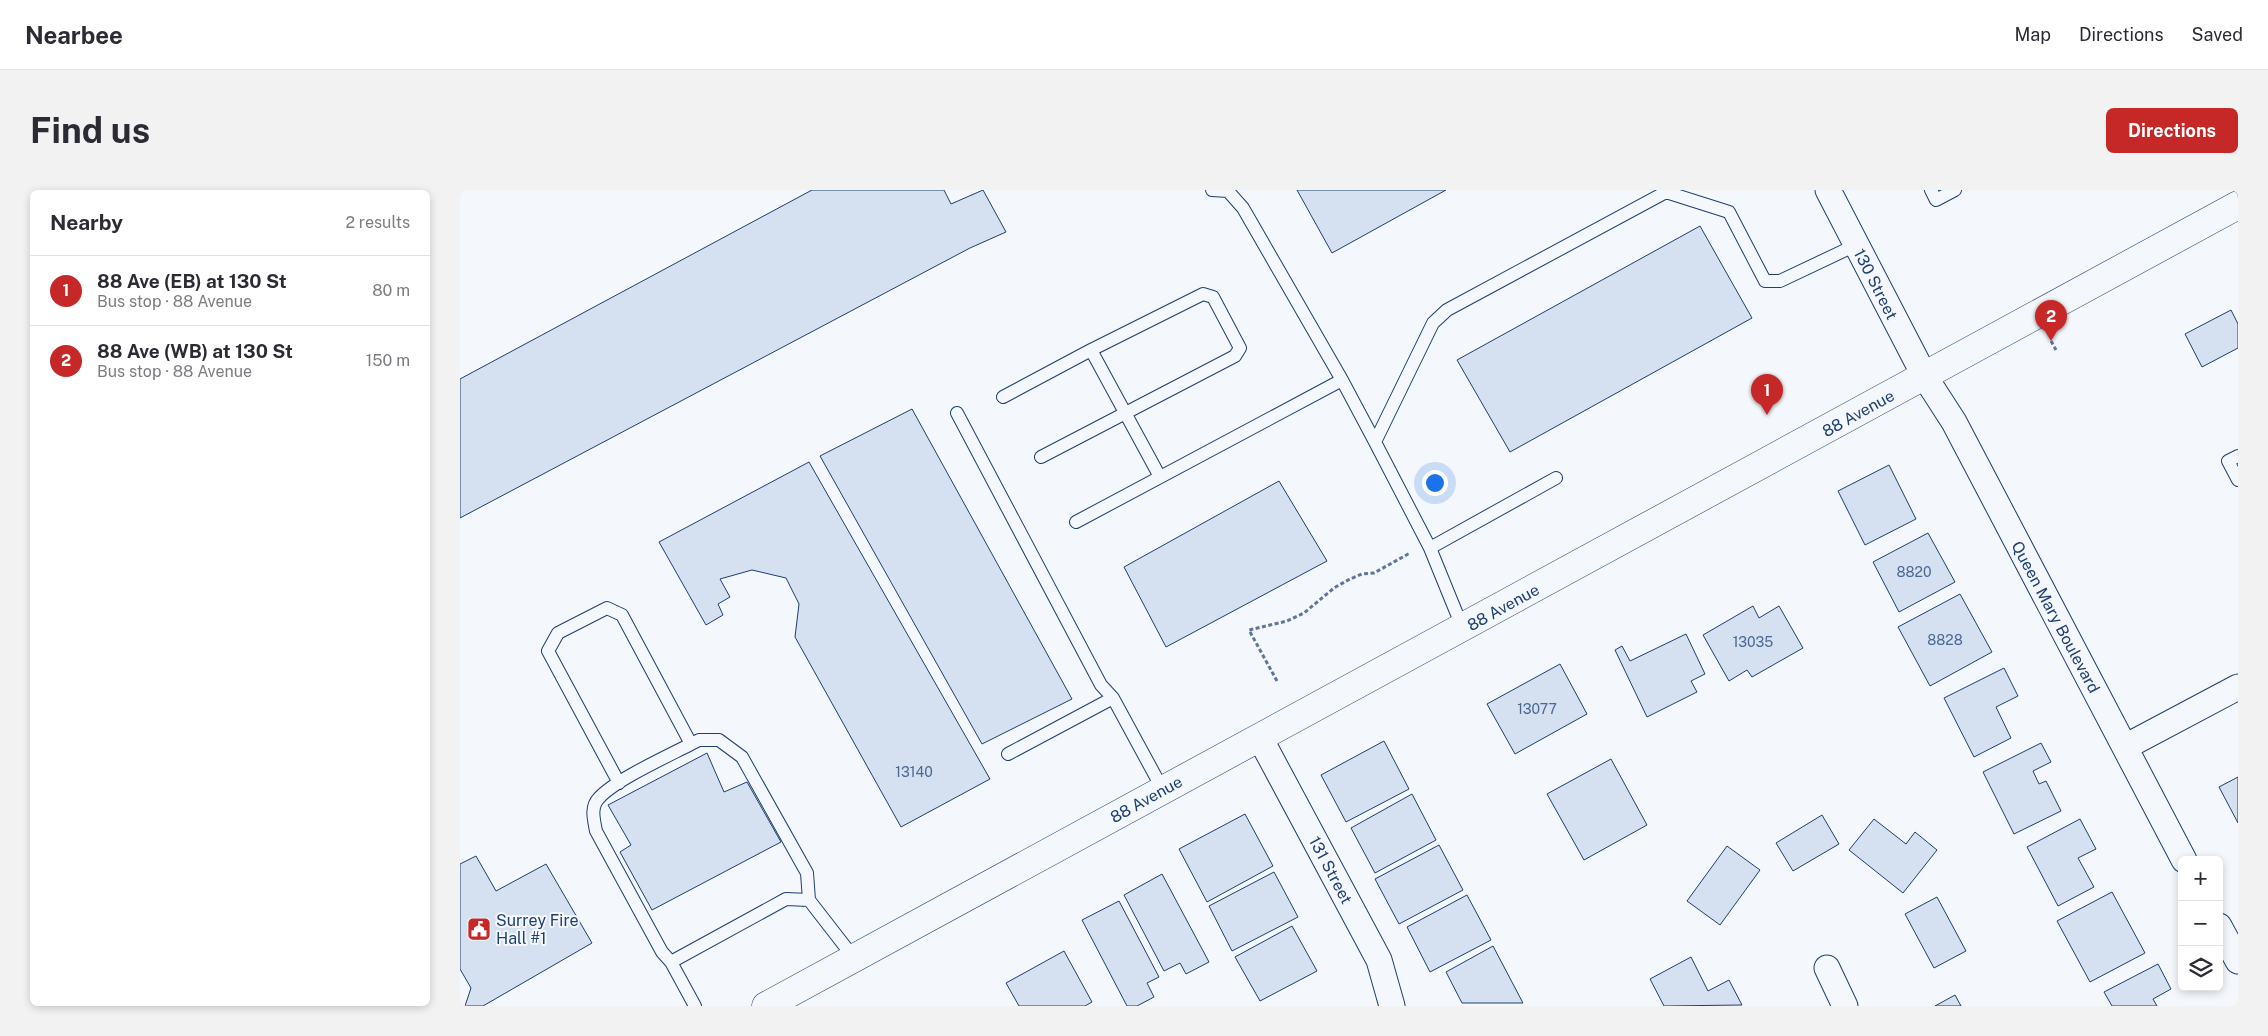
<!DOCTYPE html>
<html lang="en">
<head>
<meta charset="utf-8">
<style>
  body { margin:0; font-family:"Public Sans",sans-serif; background:#f2f2f3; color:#2b2b33 }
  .controls { position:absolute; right:15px; bottom:15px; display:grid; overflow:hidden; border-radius:8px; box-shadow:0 2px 8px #0003 }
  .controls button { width:45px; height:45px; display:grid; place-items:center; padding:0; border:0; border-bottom:1px solid #e1e1e2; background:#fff; color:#2b2b33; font:25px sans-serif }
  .you { position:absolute; left:974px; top:292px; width:18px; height:18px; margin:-12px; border:4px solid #fff; border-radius:50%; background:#1a73e8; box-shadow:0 0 0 8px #1a73e833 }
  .badge { display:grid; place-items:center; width:32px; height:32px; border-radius:50%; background:#c62828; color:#fff; font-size:16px; font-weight:700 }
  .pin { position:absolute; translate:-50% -41px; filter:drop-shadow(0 1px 2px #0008) }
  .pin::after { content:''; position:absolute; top:26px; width:18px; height:15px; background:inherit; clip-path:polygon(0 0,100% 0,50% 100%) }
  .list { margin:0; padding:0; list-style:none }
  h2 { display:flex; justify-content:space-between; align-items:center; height:65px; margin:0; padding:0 20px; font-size:21px }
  h2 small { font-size:16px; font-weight:400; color:#7c7c81 }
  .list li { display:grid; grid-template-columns:32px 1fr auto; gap:15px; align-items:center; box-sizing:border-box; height:70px; padding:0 20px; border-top:1px solid #e1e1e2 }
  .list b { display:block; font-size:19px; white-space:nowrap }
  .list p { margin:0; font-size:16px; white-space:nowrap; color:#7c7c81 }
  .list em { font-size:16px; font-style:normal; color:#7c7c81 }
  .icon { flex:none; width:28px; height:28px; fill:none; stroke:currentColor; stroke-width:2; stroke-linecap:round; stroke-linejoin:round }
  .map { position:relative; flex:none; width:1778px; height:816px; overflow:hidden; border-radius:8px }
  header { display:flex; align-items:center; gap:30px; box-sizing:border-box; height:70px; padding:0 25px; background:#fff; border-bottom:1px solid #e1e1e2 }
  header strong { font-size:24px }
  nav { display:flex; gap:28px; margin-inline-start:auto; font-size:18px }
  .intro { display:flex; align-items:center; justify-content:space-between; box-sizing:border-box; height:120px; padding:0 30px }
  h1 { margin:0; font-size:35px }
  .button { padding:12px 22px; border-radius:8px; background:#c62828; color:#fff; font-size:18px; font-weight:700 }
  main { display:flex; gap:30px; padding:0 30px }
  aside { flex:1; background:#fff; border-radius:8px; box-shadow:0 2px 8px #0003 }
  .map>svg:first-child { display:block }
  .building { fill:#d5e0f0; stroke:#1d3f73 }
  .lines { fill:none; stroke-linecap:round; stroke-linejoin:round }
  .service-casing { stroke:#1d3f73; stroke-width:14 }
  .minor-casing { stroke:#1d3f73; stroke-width:27 }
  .secondary-casing { stroke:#1d3f73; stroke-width:29 }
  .path { stroke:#5e769c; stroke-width:3; stroke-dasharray:4 2.5; stroke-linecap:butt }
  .service { stroke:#f4f7fb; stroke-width:12 }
  .minor { stroke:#f4f7fb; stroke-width:25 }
  .secondary { stroke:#f4f7fb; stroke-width:28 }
  .labels { text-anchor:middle; stroke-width:4; stroke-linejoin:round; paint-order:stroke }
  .number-label { font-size:14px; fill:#4b6792 }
  .street-label { font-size:16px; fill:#1d3f73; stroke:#f4f7fb }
  .poi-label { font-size:16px; fill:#1d3f73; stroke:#f4f7fb; text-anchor:start }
</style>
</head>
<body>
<header>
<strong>Nearbee</strong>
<nav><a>Map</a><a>Directions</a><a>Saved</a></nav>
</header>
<div class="intro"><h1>Find us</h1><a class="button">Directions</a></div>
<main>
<aside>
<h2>Nearby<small>2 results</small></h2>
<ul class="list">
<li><span class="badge">1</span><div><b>88 Ave (EB) at 130 St</b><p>Bus stop · 88 Avenue</p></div><em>80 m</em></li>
<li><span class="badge">2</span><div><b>88 Ave (WB) at 130 St</b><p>Bus stop · 88 Avenue</p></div><em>150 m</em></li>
</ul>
</aside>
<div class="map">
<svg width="1778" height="816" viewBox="0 0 1778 816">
  <rect width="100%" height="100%" fill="#f4f7fb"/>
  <path class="building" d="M352 0H484L491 14 523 0 546 42 510 58 0 328V189Z
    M837 0H986L872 63Z
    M1240 36 1292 128 1050 262 997 170Z
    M1771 120 1778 134V158L1742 177 1725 144Z
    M452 219 612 509 522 554 360 266Z
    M349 272 530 589 441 637 335 447 339 414 326 388 292 380 260 389 270 407 258 414 263 425 246 435 199 352Z
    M1429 275 1456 329 1405 355 1378 301Z
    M819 291 867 371 706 457 664 377Z
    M1468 343 1495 392 1439 422 1413 372Z
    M1500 404 1532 462 1470 496 1438 437Z
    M1293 416 1299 428 1319 416 1343 458 1292 487 1287 480 1269 491 1243 445Z
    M1226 444 1245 484 1231 491 1237 502 1187 527 1155 460 1162 456 1170 471Z
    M1100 474 1127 524 1055 564 1027 514Z
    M1544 478 1558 506 1536 517 1551 548 1514 567 1484 508Z
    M924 551 949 599 886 632 861 585Z
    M1581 553 1591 572 1573 581 1579 594 1586 591 1601 621 1554 644 1523 582Z
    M247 563 264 602 287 592 321 652 192 720 160 662 171 655 148 615Z
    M1151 569 1187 635 1124 670 1087 604Z
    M1778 587V633L1759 597Z
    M952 604 976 650 915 683 891 638Z
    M785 624 813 676 747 712 719 659Z
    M1362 625 1379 654 1333 681 1316 653Z
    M1414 629 1446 654 1455 642 1477 660 1443 703 1389 660Z
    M1620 629 1636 659 1618 668 1634 697 1598 716 1567 657Z
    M979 655 1003 700 939 734 915 689Z
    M1267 656 1300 680 1260 735 1227 711Z
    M16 666 36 701 86 674 132 753 23 816H5L11 798 0 779V674Z
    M814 682 838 727 772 761 749 716Z
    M702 684 749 772 726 784 720 773 704 781 664 705Z
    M1652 702 1685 763 1630 792 1597 731Z
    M1007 705 1031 750 970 782 947 737Z
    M1477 707 1506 761 1474 778 1445 724Z
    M659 711 699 787 687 793 694 807 677 816H667L622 730Z
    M832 736 857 781 800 811 775 767Z
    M1033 756 1063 813H1002L986 782Z
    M604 761 632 812 625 816H559L546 793Z
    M1231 767 1248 801 1269 790 1282 815 1204 816 1190 789Z
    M1698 774 1711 799 1693 809 1697 816H1652L1644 802Z
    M1495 805 1501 816H1475Z"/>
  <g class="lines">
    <g class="service-casing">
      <path id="service" d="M752 0 768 1 783 18 882 190 915 252 970 358 1003 439
        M1471 0 1476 10 1495 0
        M543 207 631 160
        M497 223 641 495 653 508 703 600
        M915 252 973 133 987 120 1206 2 1269 22 1305 91H1320L1396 55
        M1778 266 1768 271 1778 290
        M581 267 775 166 780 158 753 107 743 104 631 160 700 287
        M616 332 882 190
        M970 358 1096 288
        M231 554 239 550H259L282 567 347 683 349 710
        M548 564 653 508
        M159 593 88 461 98 443 147 418 162 425 231 554C208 566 155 590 139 608 130 617 134 630 136 641L202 762 211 772
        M235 816 211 772 326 709 349 710 394 768"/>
    </g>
    <g class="minor-casing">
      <path id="minor" d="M1368 0 1465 187 1494 232 1724 670
        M800 548 919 770 932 816
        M1665 557 1778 497
        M1759 736 1778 771
        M1367 778 1385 816"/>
    </g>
    <g class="secondary-casing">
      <path id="secondary" d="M306 816 1778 15"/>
    </g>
    <path class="path" d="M1591 151 1596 160
      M817 491 789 440 827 431 844 423 874 398 888 390 902 384 914 383 950 363
      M1 816 3 815"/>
    <use href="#service" class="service"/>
    <use href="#minor" class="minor"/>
    <use href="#secondary" class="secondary"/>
  </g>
  <defs>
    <g id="civic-square" transform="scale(1.25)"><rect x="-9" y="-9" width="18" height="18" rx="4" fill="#c62828" stroke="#f4f7fb"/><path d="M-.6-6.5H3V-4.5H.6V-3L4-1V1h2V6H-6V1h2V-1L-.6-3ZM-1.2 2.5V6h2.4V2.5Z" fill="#fff"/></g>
  </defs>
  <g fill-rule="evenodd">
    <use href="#civic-square" x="19" y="739"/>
  </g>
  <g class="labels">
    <g class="number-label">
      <text x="1454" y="387">8820</text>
      <text x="1485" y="455">8828</text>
      <text x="1293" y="457">13035</text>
      <text x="1077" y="524">13077</text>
      <text x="454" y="587">13140</text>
    </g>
    <g class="street-label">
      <text transform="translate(1416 94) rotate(63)" y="6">130 Street</text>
      <text transform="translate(1398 223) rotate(-29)" y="6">88 Avenue</text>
      <text transform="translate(1043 417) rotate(-29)" y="6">88 Avenue</text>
      <text transform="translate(1596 427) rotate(62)" y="6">Queen Mary Boulevard</text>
      <text transform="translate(686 609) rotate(-29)" y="6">88 Avenue</text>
      <text transform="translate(871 680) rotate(62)" y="6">131 Street</text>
    </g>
    <g class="poi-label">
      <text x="36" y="736">Surrey Fire<tspan x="36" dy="18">Hall #1</tspan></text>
    </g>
  </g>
</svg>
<div class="controls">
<button>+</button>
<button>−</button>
<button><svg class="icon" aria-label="layers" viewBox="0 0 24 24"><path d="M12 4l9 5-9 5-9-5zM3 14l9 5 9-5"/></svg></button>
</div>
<div class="you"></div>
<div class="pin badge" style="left:1307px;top:225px">1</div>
<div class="pin badge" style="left:1591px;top:151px">2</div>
</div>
</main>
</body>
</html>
